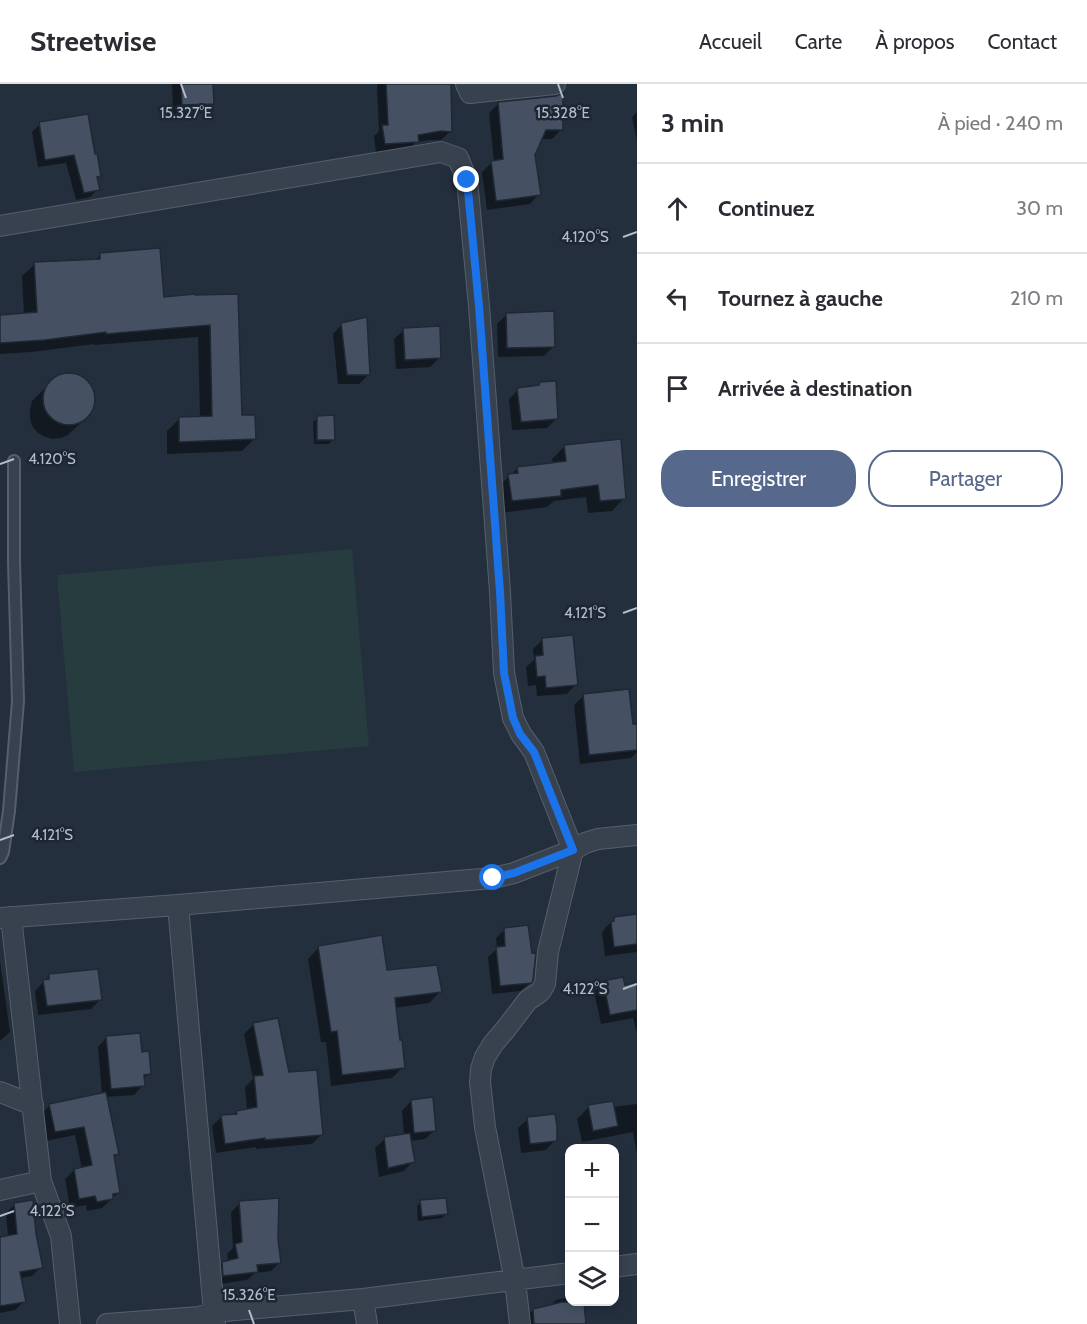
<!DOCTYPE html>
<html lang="fr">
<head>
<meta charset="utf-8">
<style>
  body { margin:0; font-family:Cabin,sans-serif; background:#f7f7f7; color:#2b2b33 }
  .controls { position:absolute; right:18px; bottom:18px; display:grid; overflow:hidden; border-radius:12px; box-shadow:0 3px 9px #0003 }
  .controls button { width:54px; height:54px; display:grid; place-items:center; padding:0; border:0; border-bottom:2px solid #e1e1e2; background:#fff; color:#2b2b33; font:30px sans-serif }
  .stop { position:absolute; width:18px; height:18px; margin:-14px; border:4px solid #1a73e8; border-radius:50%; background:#fff }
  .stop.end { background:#1a73e8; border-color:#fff; box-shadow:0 2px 6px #0008 }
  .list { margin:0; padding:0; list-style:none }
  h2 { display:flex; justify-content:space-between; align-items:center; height:78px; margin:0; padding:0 24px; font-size:26px }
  h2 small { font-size:20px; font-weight:400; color:#7c7c81 }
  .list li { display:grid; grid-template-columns:39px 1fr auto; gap:18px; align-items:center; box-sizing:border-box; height:90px; padding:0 24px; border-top:2px solid #e1e1e2 }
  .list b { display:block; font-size:22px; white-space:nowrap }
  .list em { font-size:20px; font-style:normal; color:#7c7c81 }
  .actions { display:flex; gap:12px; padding:18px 24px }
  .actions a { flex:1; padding:14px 0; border:2px solid #56698c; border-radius:24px; text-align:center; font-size:21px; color:#56698c }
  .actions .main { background:#56698c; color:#fff }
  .icon { flex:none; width:33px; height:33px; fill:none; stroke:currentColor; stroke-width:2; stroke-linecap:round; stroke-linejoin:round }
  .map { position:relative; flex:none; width:637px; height:1240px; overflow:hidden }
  header { display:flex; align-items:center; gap:36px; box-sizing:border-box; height:84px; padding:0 30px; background:#fff; border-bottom:2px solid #e1e1e2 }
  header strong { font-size:28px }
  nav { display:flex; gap:33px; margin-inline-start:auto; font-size:21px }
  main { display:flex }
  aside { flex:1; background:#fff }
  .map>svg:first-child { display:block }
  .green { fill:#263c3f }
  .shadow { fill:#0007 }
  .building { fill:#455162; stroke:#1f2835; stroke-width:1.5 }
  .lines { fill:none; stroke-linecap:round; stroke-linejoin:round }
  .service-casing { stroke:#565f6c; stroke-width:14 }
  .minor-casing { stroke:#565f6c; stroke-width:22 }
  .service { stroke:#38414e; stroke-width:10 }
  .minor { stroke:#38414e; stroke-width:20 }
  .route { stroke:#1a73e8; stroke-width:8 }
  .ticks { fill:none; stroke:#b4bcc9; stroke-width:2 }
  .ticks-label { font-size:15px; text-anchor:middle; fill:#b4bcc9; stroke:#1d2633; stroke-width:5; stroke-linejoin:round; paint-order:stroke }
</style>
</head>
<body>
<header>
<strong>Streetwise</strong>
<nav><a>Accueil</a><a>Carte</a><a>À propos</a><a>Contact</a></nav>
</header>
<main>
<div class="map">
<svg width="637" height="1240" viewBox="0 0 637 1240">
  <rect width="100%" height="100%" fill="#242f3e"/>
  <path class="green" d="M352 465 369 662 74 688 57 491Z"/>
  <path class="shadow" d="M172 0H212V19L203 29 173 30Z
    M378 0H449L451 47 441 56H430L416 58 408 67 376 69 374 52 379 47 377 2Z
    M498 20 561 46 552 55H540L534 71 539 110 530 120 487 126 482 88 492 78H494L489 29Z
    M637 28V57L632 33Z
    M40 40 93 72 100 91 96 95 98 105 90 113 76 116 66 79 38 83 32 48Z
    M101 171 163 214 237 212 241 333 254 355 242 367 167 370V347L179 335 200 334 198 253 94 261V260L32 268 0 270V232L24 231 22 192 35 180 94 177Z
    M506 231 554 262 544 272 498 273 497 240Z
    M342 240 368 291 359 300H338L333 250Z
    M404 246 440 273 430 283 396 285 394 255Z
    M69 290 78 291 85 295 90 301 94 308 95 316 93 324 89 331 68 351 61 354 53 355 45 353 38 349 32 342 30 334V326L32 317 53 296 61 292Z
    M540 300 557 334 547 344 512 346 509 315 518 306 537 302Z
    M318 334 333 356 329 360H314L313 338Z
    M564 363 624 414 612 427 588 429 586 413 554 417 547 423 500 429 497 404 518 384 553 380 552 375Z
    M542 556 576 600 567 610 537 612 536 601 528 602 526 583 534 576 533 565Z
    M584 611 632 642 637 641V668L631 674 580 680 574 621Z
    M637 832V868L605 872 602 849 605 844 615 834Z
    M505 845 530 898 521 907 492 910 488 873 497 865 496 854Z
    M319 863 440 908 429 919 394 924 403 983 392 994 331 1002 326 958H321L308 875Z
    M0 877 10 948 0 957Z
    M49 892 100 916 91 925 38 931 35 907Z
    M604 899 624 903 637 900V949L633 934 601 940 594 908Z
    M277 936 288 990 322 1050 312 1060 256 1065V1063L216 1069 212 1042 221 1033 233 1032 236 1028 247 1026 245 1003 253 995 244 950 253 941Z
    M107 953 140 970 149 989 143 996V1001L134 1011 105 1013 118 1069 113 1074 119 1108 102 1124 87 1127 86 1121 70 1124 65 1095 74 1086 82 1085 75 1051 46 1057 40 1031 50 1021 102 1010 98 963Z
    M411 1017 435 1046 425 1055 410 1057 413 1077 404 1087 379 1093 375 1064 385 1055 404 1051 402 1027Z
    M637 1020V1070L633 1048 582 1058 577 1035 589 1023H613Z
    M528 1035 555 1056 546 1066 521 1069 518 1044Z
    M421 1118 446 1130 442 1134 418 1137 417 1122Z
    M240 1119 277 1155 280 1178 271 1187 255 1189 247 1196 214 1201 213 1188 222 1179 228 1178 227 1170 233 1164 231 1128Z
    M15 1120 35 1150 41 1183 32 1192 20 1194 24 1217 15 1226 0 1229V1154L8 1153 6 1129Z
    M570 1213V1218H575L576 1220 582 1218 585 1240H522V1237L533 1226 550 1222 556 1216Z"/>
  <path class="building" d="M181 0H213L214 20 182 21Z
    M386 0H451L452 48 441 47 418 51 419 58 385 60 382 41H388Z
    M563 9V46H546L535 71 541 111 496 117 491 77 503 75 498 18 556 12Z
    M88 30 95 70 97 69 101 92 97 93 100 106 84 109 74 71 45 76 39 38Z
    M160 164 164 213 195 210V211L238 210 242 331H255L256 355 179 358V333L212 332 210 241 106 250V248L45 256 0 259V231L37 228 34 178 100 175V169Z
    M554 227 555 263 507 264 506 229Z
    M367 233 370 291H347L341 239Z
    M440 242 441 274 405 276 403 244Z
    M43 315a26 26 0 1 1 52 0a26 26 0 1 1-52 0Z
    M556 297 558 335 521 338 517 304 539 301 540 298Z
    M334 331 335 356H317V332Z
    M621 355 626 415 600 417 598 401 561 406V412L512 417 508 390 518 389 517 383 566 377 564 361Z
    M573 551 578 601 546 604 545 592 537 593 535 572 543 571 542 554Z
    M629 605 633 640H637V666L589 671 583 610Z
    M637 830V860L614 863 611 838 614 837V833Z
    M528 841 532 869 536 868 533 896 532 899 500 902 496 863 505 862 504 844Z
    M382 851 387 886 437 881 442 908 395 914 400 956H402L405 984 342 991 337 947 331 948 318 862Z
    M98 885 102 916 47 922 43 896 49 895V890Z
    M623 893 625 901 637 898V926L610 931 603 897Z
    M278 934 289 988 317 986 323 1051 265 1056V1054L225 1060 221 1031 237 1030 236 1027 257 1023 254 992 263 991 253 939Z
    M140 949 142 968 149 967 151 990 144 991 145 1002 111 1005 106 952Z
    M106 1008 119 1070 114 1071 120 1109 113 1110V1115L97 1118 95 1112 79 1115 74 1085 92 1081 84 1043 55 1048 49 1020Z
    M433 1013 436 1047 414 1049 411 1016Z
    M613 1017 618 1042 593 1047 588 1021Z
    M555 1030 557 1042V1057L530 1060 527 1033Z
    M410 1049 415 1078 388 1084 384 1053Z
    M279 1114 278 1155 281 1179 257 1181 258 1188 223 1192 222 1178 238 1174 235 1160 242 1158 239 1117Z
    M446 1114 448 1130 422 1133 420 1116Z
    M33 1116 36 1150 43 1184 20 1188 26 1218 0 1222V1153L17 1150 14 1119Z
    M562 1218H584L586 1240H534L533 1225Z"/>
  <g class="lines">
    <g class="service-casing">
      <path id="service" d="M0 774 3 768 9 727 18 617 14 478V377"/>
    </g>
    <g class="minor-casing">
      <path id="minor" d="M466 0 470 9 555 0
        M0 142 441 68 458 74 467 96 479 222 500 508 504 589 513 634 521 650 534 668 573 766 548 868 545 900 540 908 528 916 505 946 493 960 485 973 481 985 480 998 485 1043 515 1197 520 1240
        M178 821 215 1240
        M11 833 41 1097
        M0 834 178 821 493 794 514 789 573 766 585 759 598 755 637 751
        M0 1008 33 1021
        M0 1106 41 1097 61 1152 70 1240
        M614 1183 637 1180
        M363 1215 367 1240
        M107 1240 199 1233 213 1228 363 1215 570 1189"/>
    </g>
    <use href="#service" class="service"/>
    <use href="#minor" class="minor"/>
  </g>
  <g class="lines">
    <path class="route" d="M467 96 479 222 500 508 504 589 513 634 520 650 534 668 573 766 514 789 493 794"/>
  </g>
  <path class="ticks" d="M181 0 186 14M558 0 563 14M623 153 637 148M0 380 14 375M623 529 637 524M0 756 14 751M623 905 637 900M0 1132 14 1127M249 1226 254 1240"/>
  <g class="ticks-label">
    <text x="186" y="34">15.327°E</text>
    <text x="563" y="34">15.328°E</text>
    <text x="585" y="158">4.120°S</text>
    <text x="52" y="380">4.120°S</text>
    <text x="585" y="534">4.121°S</text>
    <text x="52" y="756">4.121°S</text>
    <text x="585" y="910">4.122°S</text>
    <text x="52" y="1132">4.122°S</text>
    <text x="249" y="1216">15.326°E</text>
  </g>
</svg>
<div class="controls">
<button>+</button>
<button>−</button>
<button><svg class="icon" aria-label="layers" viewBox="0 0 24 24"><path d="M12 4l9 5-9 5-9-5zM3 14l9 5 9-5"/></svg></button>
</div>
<div class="stop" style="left:493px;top:794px"></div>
<div class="stop end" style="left:467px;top:96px"></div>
</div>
<aside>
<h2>3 min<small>À pied · 240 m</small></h2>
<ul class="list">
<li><svg class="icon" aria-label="ahead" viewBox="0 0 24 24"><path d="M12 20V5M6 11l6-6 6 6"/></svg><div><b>Continuez</b></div><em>30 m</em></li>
<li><svg class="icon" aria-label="left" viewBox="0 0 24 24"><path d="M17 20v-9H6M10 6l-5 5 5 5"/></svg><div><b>Tournez à gauche</b></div><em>210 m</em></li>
<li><svg class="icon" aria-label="arrive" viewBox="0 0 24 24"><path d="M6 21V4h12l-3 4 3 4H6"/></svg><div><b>Arrivée à destination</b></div></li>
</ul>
<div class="actions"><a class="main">Enregistrer</a><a>Partager</a></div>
</aside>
</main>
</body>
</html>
